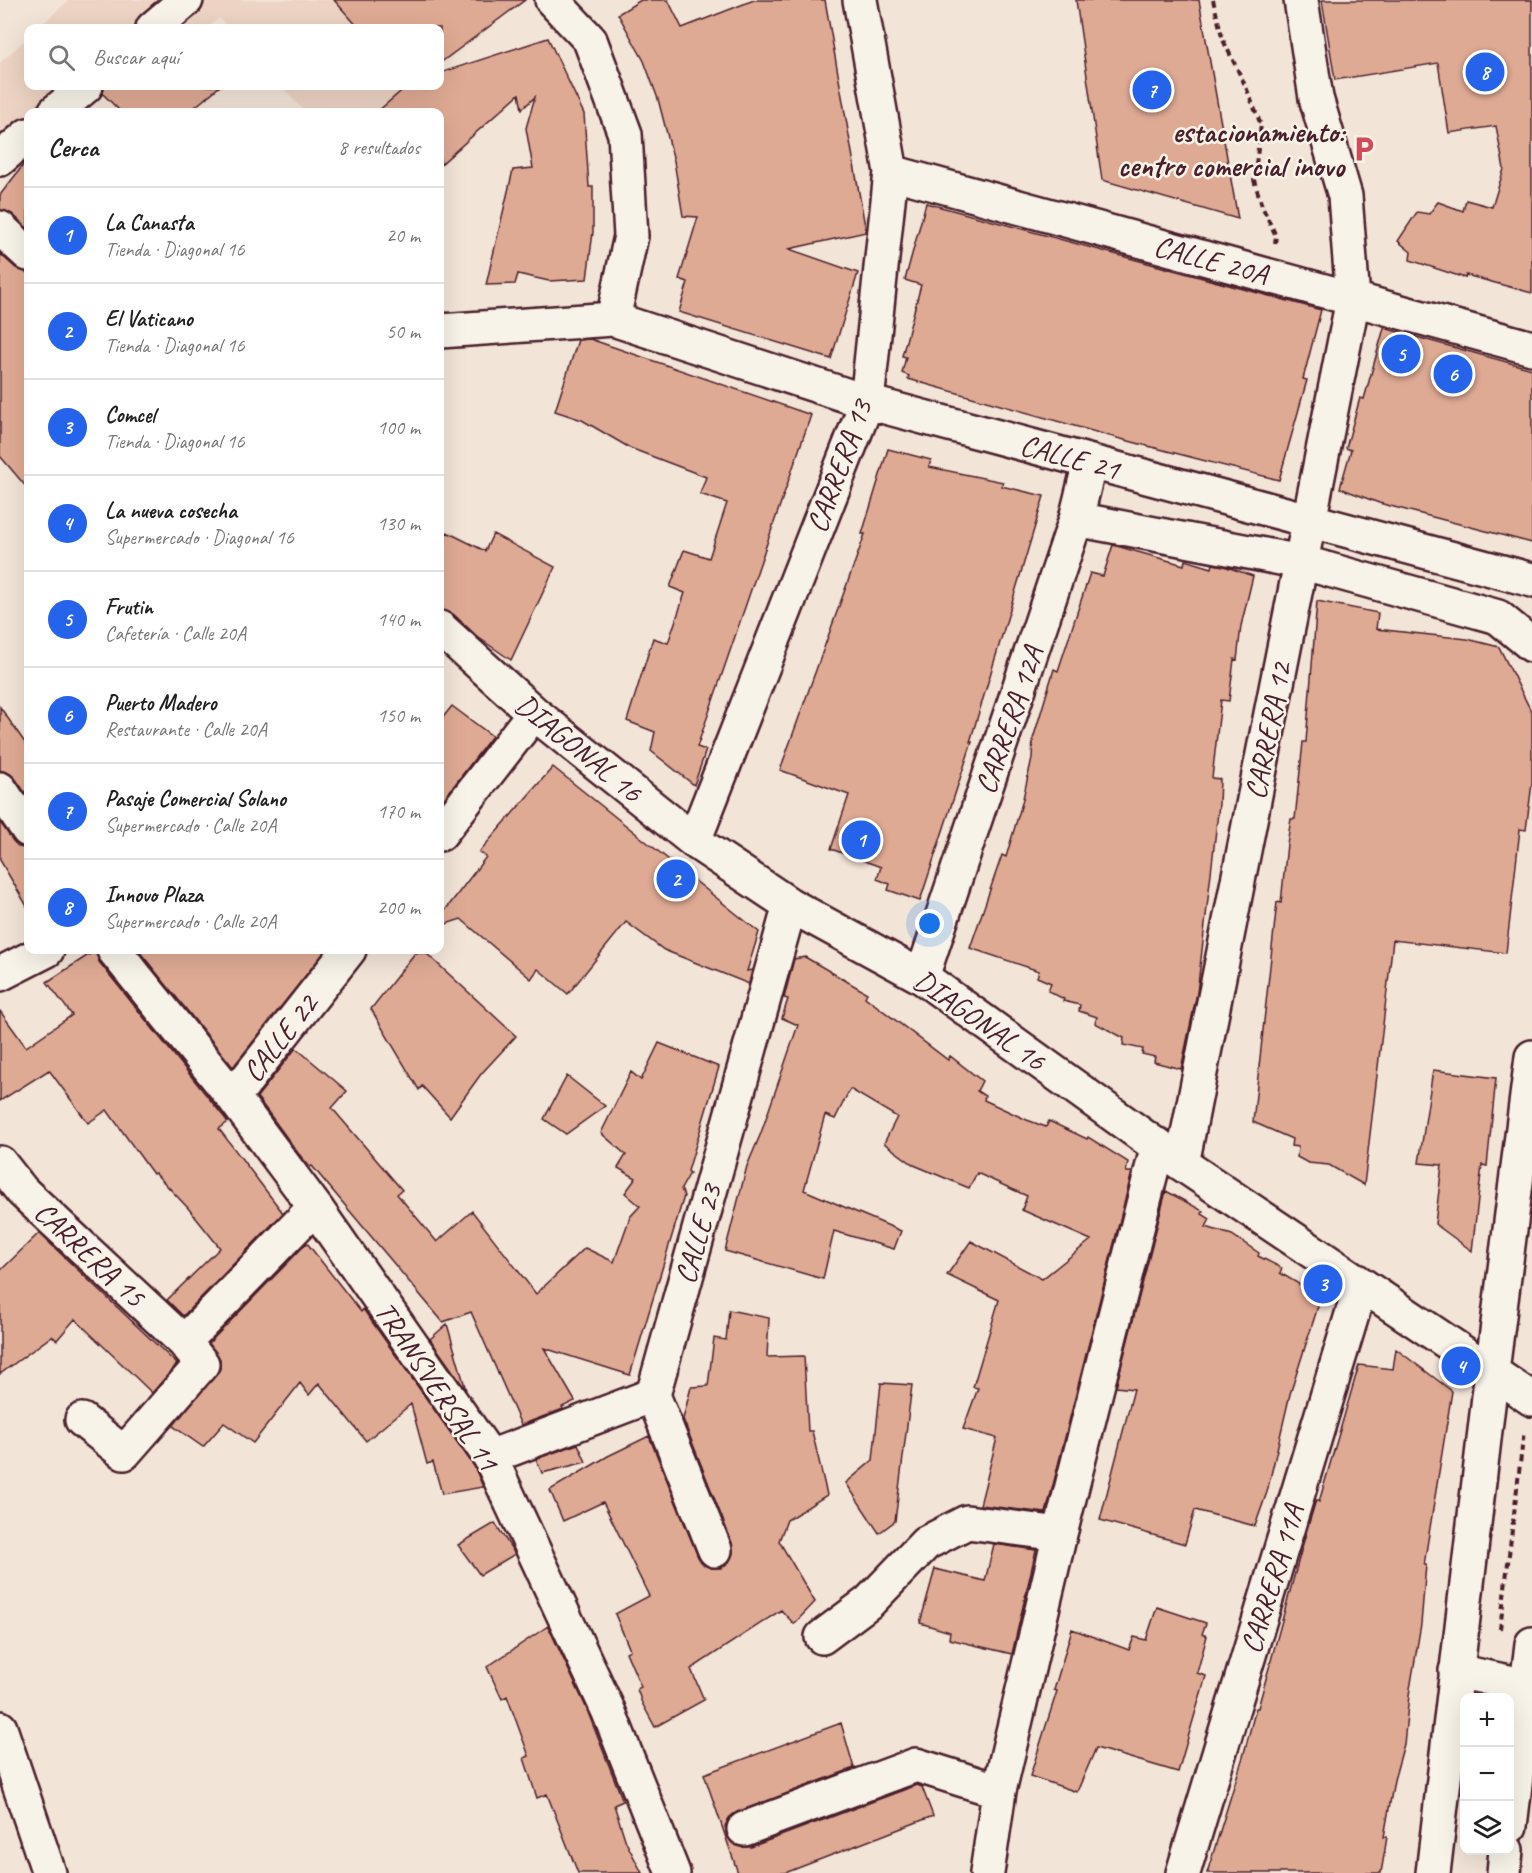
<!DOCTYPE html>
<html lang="es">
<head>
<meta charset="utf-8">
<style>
  body { margin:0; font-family:Caveat,sans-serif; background:#f6f6f6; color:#222 }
  .controls { position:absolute; right:18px; bottom:18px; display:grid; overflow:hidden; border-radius:12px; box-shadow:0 6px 24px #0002 }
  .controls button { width:54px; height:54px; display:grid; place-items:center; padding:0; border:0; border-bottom:2px solid #e0e0e0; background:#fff; color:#222; font:30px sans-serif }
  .you { position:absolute; left:930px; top:924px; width:21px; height:21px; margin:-15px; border:4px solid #fff; border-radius:50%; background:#1a73e8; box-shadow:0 0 0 9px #1a73e833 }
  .badge { display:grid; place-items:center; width:39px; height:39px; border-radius:50%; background:#2563eb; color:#fff; font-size:20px; font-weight:700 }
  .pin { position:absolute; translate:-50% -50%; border:3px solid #fff; box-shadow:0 2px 6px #0006 }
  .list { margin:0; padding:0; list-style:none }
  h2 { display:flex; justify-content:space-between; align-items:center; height:78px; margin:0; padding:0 24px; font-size:26px }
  h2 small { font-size:20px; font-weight:400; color:#767676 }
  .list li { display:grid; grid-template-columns:39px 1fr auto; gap:18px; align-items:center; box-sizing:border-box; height:96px; padding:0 24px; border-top:2px solid #e0e0e0 }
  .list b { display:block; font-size:22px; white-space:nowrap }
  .list p { margin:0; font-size:20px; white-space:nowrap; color:#767676 }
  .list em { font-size:20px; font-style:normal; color:#767676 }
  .icon { flex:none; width:33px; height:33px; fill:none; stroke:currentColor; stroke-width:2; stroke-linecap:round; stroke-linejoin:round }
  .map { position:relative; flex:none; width:1532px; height:1873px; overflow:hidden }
  .search { position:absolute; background:#fff; box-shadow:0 6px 24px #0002; left:24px; top:24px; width:420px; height:66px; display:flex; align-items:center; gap:15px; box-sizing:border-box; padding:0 21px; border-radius:12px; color:#767676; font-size:22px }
  .panel { position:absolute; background:#fff; box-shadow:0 6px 24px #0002; left:24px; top:108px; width:420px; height:846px; border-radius:12px }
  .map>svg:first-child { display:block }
  .built { fill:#ecd3c3 }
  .building { fill:#dfaa94; stroke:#4a1f2b; stroke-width:1.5 }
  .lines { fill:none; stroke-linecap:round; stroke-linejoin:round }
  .minor-casing { stroke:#4a1f2b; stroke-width:38 }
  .major-casing { stroke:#4a1f2b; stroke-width:38 }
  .path { stroke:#4a1f2b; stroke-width:4; stroke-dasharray:6 4.5; stroke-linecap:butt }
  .minor { stroke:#f7f3e8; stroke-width:33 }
  .major { stroke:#f7f3e8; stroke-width:33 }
  .labels { text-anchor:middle; stroke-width:5; stroke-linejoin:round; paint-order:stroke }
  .poi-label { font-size:30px; font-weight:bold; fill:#4a1f2b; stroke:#f7f3e8; text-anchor:end }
  .street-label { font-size:30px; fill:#4a1f2b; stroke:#f7f3e8 }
</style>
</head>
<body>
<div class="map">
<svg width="1532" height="1873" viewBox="0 0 1532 1873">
  <rect width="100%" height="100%" fill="#f2e4d7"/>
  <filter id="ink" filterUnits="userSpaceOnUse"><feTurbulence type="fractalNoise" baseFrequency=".0167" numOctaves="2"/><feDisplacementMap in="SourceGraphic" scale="12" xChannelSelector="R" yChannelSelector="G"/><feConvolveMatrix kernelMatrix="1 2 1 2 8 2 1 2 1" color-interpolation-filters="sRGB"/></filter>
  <g filter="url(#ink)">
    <path class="built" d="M69 0H393L419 28H229L219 18 208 28H38Z
      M28 37V86H106L77 112H28V157L7 177 0 169V63Z
      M281 86H420L390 112H305Z"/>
    <path class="building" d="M334 0H525L440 63V28H359Z
      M641 0H668L682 28 754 0H825L866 232 789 249 858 273 831 359 679 312 688 282 679 279 698 217 683 216 674 161 658 99 644 61 618 14Z
      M1076 0H1199L1238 219 1102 180Z
      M1322 0H1532V293L1466 275 1465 278 1410 260 1411 252 1398 241 1417 212 1429 214 1438 202 1463 211 1466 200 1492 207 1504 169 1496 126 1449 133 1438 63 1335 80Z
      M548 38 584 114 589 187H593V232L587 279 549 281 518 274 515 284 486 285 513 170 533 168 526 128 535 97 522 109 519 94 440 165V112H377L407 86H440V73Z
      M104 86H220L189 112H121L103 94Z
      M28 159V229L12 214 0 210V195Z
      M926 203 1321 310 1303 379 1307 380 1279 480 1117 438 908 379 909 376 902 373 906 357 902 356 921 285 905 280Z
      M0 254 16 268 28 272V489L0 456Z
      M1384 328 1532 369V543L1379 503 1340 488 1351 450 1346 448 1360 398 1364 399Z
      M590 339 811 415 697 747 706 750 694 785 651 751 655 732 627 721 653 638 668 643 685 593 670 587 684 550 709 558 727 503 700 494 706 477 630 448 582 420 555 411 578 340Z
      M888 449 931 460 929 467 1003 482 1001 486 1044 496 970 742H972L920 901 888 890 890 884 877 879 881 867 831 849 849 795 780 770 865 534H862Z
      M447 532 485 551 493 534 555 567 511 660 479 638 453 614 440 610V548Z
      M1113 545 1184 565 1185 560 1212 568 1213 564 1224 566 1253 576 1241 626 1237 660 1234 659 1229 701 1221 700 1212 778 1220 779 1219 804 1197 993 1181 1069 1154 1062 1155 1057 1142 1054 1143 1049 1123 1045 1124 1038 1095 1023 1097 1017 1079 1011 1080 1005 1063 1001 1064 999 1048 991 1051 983 1037 977 1039 971 970 948 1002 855 1006 857 1022 803 1032 758 1033 739 1054 669 1058 671 1090 573 1103 576Z
      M1317 601 1378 613 1376 629 1467 639 1499 647 1532 713V783L1526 830 1520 829 1506 953 1393 940 1364 1185 1329 1165 1308 1163 1297 1157 1298 1147 1291 1146 1292 1139 1253 1122 1277 902 1281 903 1287 844 1291 819H1295L1303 742H1306Z
      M452 706 492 736 440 804V721Z
      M0 707 28 747V797L15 778 0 770Z
      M553 767 759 932 747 971 752 970 749 984 664 950 626 922 568 994 538 969 531 979 461 919 440 926V917L486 857 479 852Z
      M0 822 13 841 19 847 28 849V908L0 860Z
      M96 950 99 962 228 1122 219 1129 283 1213 183 1316 167 1300 220 1248 188 1208 155 1173 153 1174 107 1110 88 1123 49 1070 0 1101V1011L26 1047 72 1015 47 982Z
      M138 950H326L233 1067Z
      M415 953H426L516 1036 481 1074 450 1117 422 1086 419 1090 371 1009Z
      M805 957 867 993 865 997 948 1060 950 1056 982 1081 977 1091 985 1096 984 1100 1027 1120 1046 1127 1049 1121 1087 1139 1088 1137 1128 1162 1126 1172H1132L1046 1513 980 1505 997 1438 963 1429 978 1388 973 1387 999 1300 947 1275 971 1241 1042 1279 1091 1240 1022 1210 1027 1196 977 1173 969 1188 914 1165 884 1143 897 1117 850 1089 835 1119 825 1115 804 1190 901 1231 894 1249 834 1231 823 1279 725 1251 747 1166 761 1133 798 1025 782 1018 788 999 784 998 794 959Z
      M659 1043 719 1067 688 1171 690 1173 681 1189 684 1196 630 1375 544 1348 575 1401 562 1407 563 1409 521 1425 471 1312 443 1322 312 1166 310 1167 298 1153 257 1097 296 1048 347 1091 332 1108 402 1190 397 1194 437 1242 472 1211 536 1294 585 1248 614 1262 630 1217 640 1206 625 1193 636 1178 618 1168 626 1155 601 1133 631 1072 641 1080Z
      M1433 1070 1496 1078 1487 1166 1482 1165 1472 1251 1435 1224 1442 1165 1419 1163Z
      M567 1076 605 1106 566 1134 544 1119Z
      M1166 1191 1203 1211 1202 1214 1210 1219 1206 1227 1232 1235 1259 1253 1258 1256 1282 1268 1280 1273 1321 1297 1290 1394 1267 1492 1255 1526 1195 1510 1185 1544 1100 1520 1134 1389 1116 1387Z
      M39 1233 177 1364 152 1393 75 1319 57 1340 52 1336 0 1374V1271Z
      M307 1243 361 1312 363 1309 474 1466 483 1487 442 1494 433 1462 427 1464 411 1404 366 1441 319 1383 309 1395 300 1383 253 1443 224 1423 203 1447 173 1426 220 1369V1359L209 1343Z
      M729 1310 769 1318 767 1357 804 1356 808 1431H812L827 1495 787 1520 779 1541 815 1602 794 1624 781 1610 691 1669 704 1700 655 1727 642 1703 637 1689 641 1687 626 1652 630 1650 615 1614 649 1596 603 1502 563 1521 550 1490 608 1456 649 1436 698 1557 704 1565 712 1568H721L729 1562 733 1553 732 1543 683 1419 691 1387 708 1386 714 1338 726 1340Z
      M447 1324 466 1390 430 1339Z
      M1396 1349 1452 1391 1424 1565H1426L1421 1624 1409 1695 1404 1744 1394 1780 1384 1837H1387L1381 1873H1207L1243 1757 1256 1708H1258L1306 1533 1316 1500 1319 1502 1359 1365 1393 1369Z
      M881 1383 912 1385 895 1521 879 1533 846 1483 873 1460Z
      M578 1444 586 1462 542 1473 536 1459Z
      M495 1523 515 1554 480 1575 458 1545Z
      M994 1544 1036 1550 1012 1654 949 1639 950 1632 920 1623 935 1569 985 1581Z
      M1157 1607 1206 1623 1202 1634 1207 1636 1197 1673 1206 1676 1178 1772 1096 1748 1077 1792 1030 1776 1057 1691 1054 1690 1072 1629 1129 1650 1134 1637 1146 1640Z
      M548 1626 585 1705 623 1801 614 1805 626 1842 642 1873H578L547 1794 537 1798 524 1758 529 1756 507 1696 502 1699 487 1667Z
      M841 1723 854 1768 737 1812 729 1818 725 1826 727 1836 732 1843 740 1847H751L917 1785 922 1787 933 1816 785 1873H738L704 1774Z"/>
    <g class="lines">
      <g class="minor-casing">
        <path id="minor" d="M552 0 590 40 625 134 631 236 613 319
          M153 28 186 0
          M55 112 86 86
          M0 159 28 135
          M891 172 1532 348
          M0 228 28 254
          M440 331 613 319 867 402 1532 580
          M1076 519 1301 562 1498 617 1532 645
          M440 628 534 713 694 841 790 905 922 977 1182 1164 1532 1399
          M0 789 28 830
          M440 834 534 713
          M694 841 867 402 891 172 860 0
          M114 950 233 1097 315 1207 490 1457 608 1710 673 1873
          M0 974 47 950
          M922 977 1076 519 1090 462
          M233 1097 349 950
          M0 1163 22 1191 184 1342 202 1364 124 1453 82 1420
          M1182 1164 1353 299 1345 196 1316 98 1301 0
          M184 1342 315 1207
          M653 1395 790 905
          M653 1395 715 1550
          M490 1457 653 1395
          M822 1637 869 1602 926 1543 967 1522 1060 1534
          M1456 1671 1532 1687
          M0 1728 49 1873
          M999 1791 1060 1534 1158 1145
          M744 1829 916 1765 999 1791 987 1873
          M1183 1873 1361 1285"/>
      </g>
      <g class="major-casing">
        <path id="major" d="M1510 1826 1532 1644
          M1433 1873 1492 1371 1532 1057
          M1504 1873 1506 1850"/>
      </g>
      <path class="path" d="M1213 0 1223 40 1246 87 1261 125 1254 180 1262 206 1276 236 1275 243
        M1500 1629 1524 1431"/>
      <use href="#minor" class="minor"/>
      <use href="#major" class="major"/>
    </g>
  </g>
  <defs>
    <g id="parking-bare" transform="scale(2.07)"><path d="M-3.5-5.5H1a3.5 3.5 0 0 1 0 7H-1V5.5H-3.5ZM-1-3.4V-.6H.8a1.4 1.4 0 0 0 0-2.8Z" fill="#d1495b" stroke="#f7f3e8" stroke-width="2.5" paint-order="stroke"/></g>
  </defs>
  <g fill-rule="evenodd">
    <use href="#parking-bare" x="1364" y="149"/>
  </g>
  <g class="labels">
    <g class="poi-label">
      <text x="1344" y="142">estacionamiento:<tspan x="1344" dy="34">centro comercial inovo</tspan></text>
    </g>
    <g class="street-label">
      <text transform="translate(1211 260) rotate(15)" y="10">CALLE 20A</text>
      <text transform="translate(1070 457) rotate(15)" y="10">CALLE 21</text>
      <text transform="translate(839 466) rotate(-70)" y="10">CARRERA 13</text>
      <text transform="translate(1009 720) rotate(-71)" y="10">CARRERA 12A</text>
      <text transform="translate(1268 731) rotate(-79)" y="10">CARRERA 12</text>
      <text transform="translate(579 748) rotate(39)" y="10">DIAGONAL 16</text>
      <text transform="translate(980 1020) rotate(35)" y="10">DIAGONAL 16</text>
      <text transform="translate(280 1038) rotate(-52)" y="10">CALLE 22</text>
      <text transform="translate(698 1234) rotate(-74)" y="10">CALLE 23</text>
      <text transform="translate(90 1254) rotate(43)" y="10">CARRERA 15</text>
      <text transform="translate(437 1386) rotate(56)" y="10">TRANSVERSAL 11</text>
      <text transform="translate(1272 1579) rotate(-73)" y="10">CARRERA 11A</text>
    </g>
  </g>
</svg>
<div class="controls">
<button>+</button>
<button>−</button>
<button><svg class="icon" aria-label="layers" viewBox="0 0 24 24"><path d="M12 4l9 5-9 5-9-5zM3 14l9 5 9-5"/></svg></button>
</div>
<div class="you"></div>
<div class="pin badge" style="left:861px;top:840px">1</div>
<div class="pin badge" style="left:676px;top:879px">2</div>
<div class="pin badge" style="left:1323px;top:1284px">3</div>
<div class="pin badge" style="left:1461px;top:1366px">4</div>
<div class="pin badge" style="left:1401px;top:354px">5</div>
<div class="pin badge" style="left:1453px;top:374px">6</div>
<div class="pin badge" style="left:1152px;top:90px">7</div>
<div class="pin badge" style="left:1485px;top:72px">8</div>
<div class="search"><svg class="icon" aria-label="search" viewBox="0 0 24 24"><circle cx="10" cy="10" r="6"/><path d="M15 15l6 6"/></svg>Buscar aquí</div>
<section class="panel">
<h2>Cerca<small>8 resultados</small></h2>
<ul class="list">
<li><span class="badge">1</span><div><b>La Canasta</b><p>Tienda · Diagonal 16</p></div><em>20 m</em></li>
<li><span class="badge">2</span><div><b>El Vaticano</b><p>Tienda · Diagonal 16</p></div><em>50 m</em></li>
<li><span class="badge">3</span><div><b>Comcel</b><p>Tienda · Diagonal 16</p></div><em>100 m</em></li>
<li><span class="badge">4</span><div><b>La nueva cosecha</b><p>Supermercado · Diagonal 16</p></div><em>130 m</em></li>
<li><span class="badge">5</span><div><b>Frutin</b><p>Cafetería · Calle 20A</p></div><em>140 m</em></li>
<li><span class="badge">6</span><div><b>Puerto Madero</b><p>Restaurante · Calle 20A</p></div><em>150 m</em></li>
<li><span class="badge">7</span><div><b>Pasaje Comercial Solano</b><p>Supermercado · Calle 20A</p></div><em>170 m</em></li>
<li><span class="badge">8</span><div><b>Innovo Plaza</b><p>Supermercado · Calle 20A</p></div><em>200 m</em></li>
</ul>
</section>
</div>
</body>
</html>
